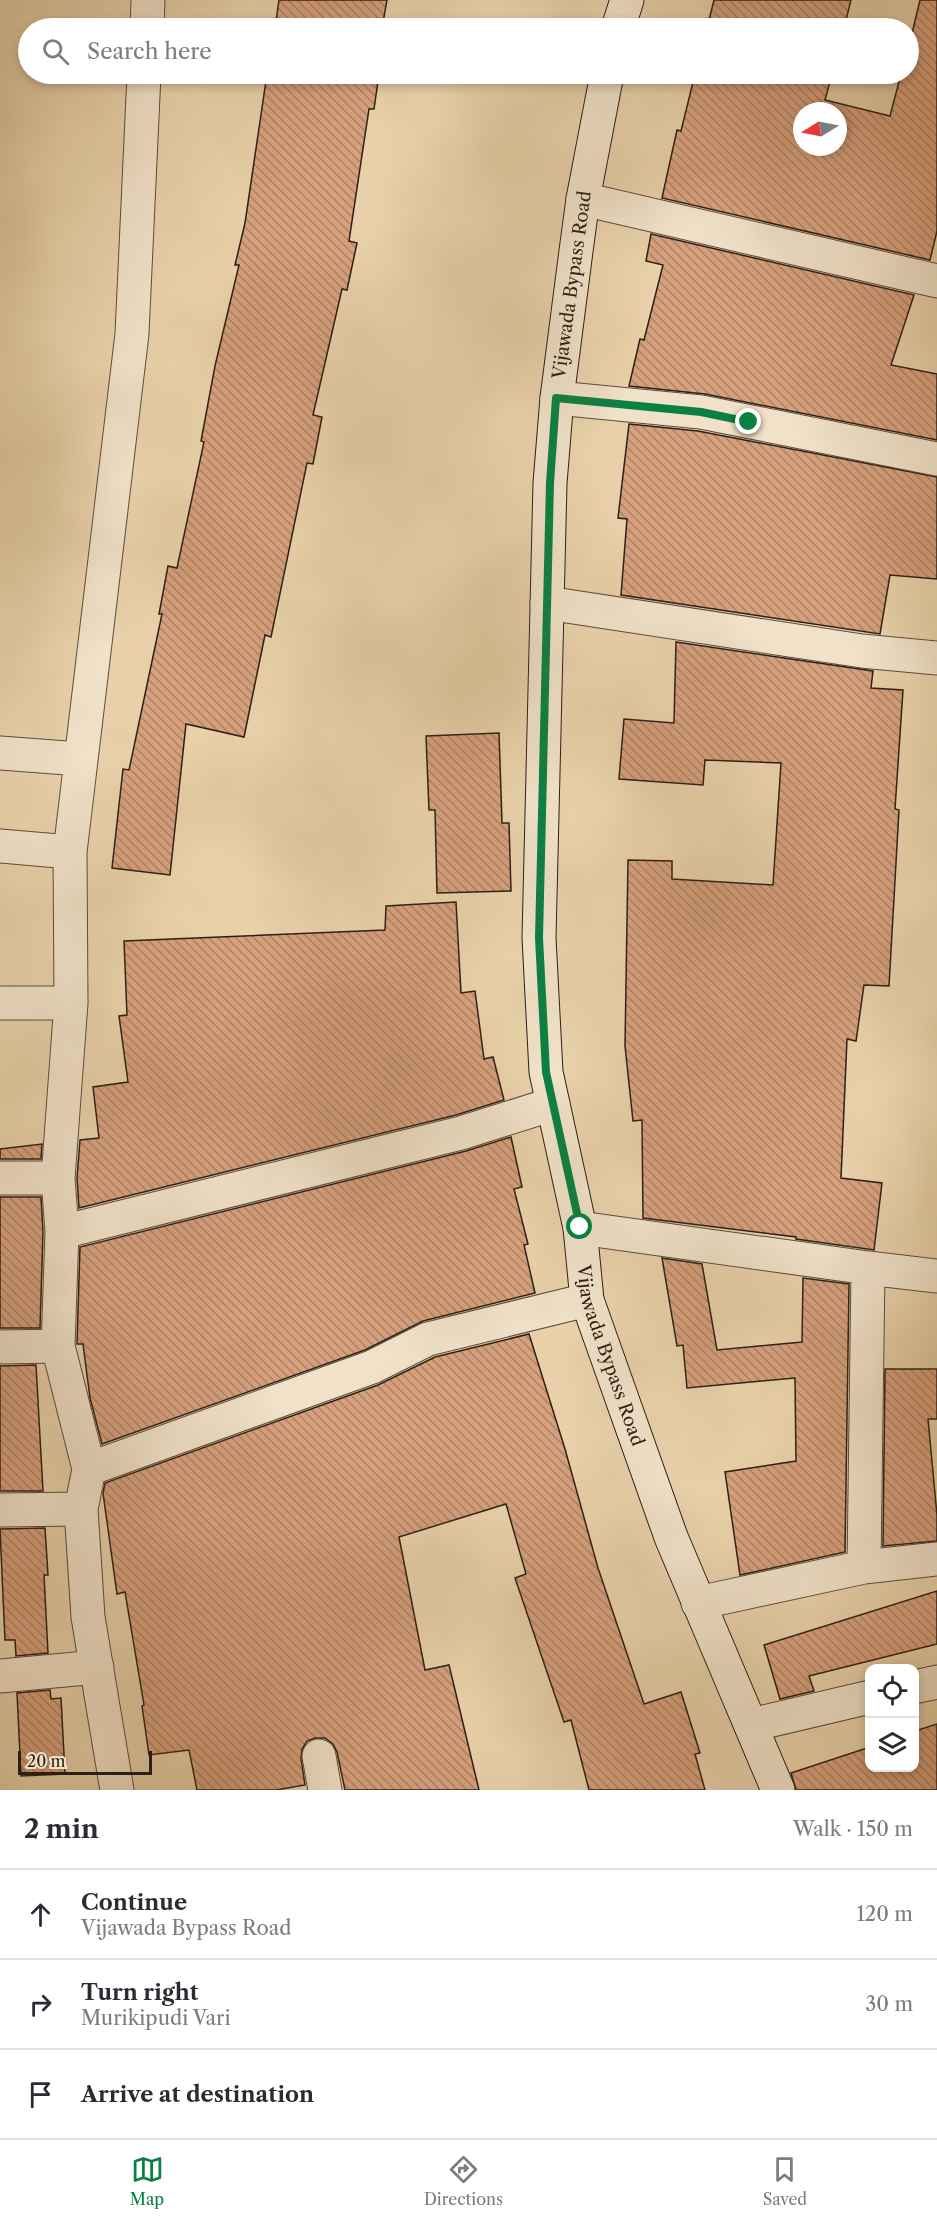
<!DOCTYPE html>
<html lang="en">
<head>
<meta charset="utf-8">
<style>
  body { margin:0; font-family:"Libre Caslon Text",serif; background:#f2f2f3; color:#2b2b33 }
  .controls { position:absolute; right:18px; bottom:18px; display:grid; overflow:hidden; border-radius:12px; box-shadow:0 3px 9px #0003 }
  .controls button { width:54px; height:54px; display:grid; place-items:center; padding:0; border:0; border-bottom:2px solid #e1e1e2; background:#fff; color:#2b2b33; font:30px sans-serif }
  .compass { position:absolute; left:793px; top:102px; width:54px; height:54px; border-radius:50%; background:#fff; box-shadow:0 3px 9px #0003; rotate:260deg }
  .scale { position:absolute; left:18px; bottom:15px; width:134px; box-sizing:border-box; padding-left:6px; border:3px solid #2d1f18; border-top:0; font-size:16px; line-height:21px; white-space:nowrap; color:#2d1f18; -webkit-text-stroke:4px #f0e1c8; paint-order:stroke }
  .stop { position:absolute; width:18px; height:18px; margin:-14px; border:4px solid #0b8043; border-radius:50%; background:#fff }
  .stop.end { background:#0b8043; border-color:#fff; box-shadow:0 2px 6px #0008 }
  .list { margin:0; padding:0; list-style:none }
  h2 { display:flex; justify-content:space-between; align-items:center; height:78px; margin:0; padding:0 24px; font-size:26px }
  h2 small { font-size:20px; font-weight:400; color:#7c7c81 }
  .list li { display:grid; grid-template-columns:39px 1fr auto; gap:18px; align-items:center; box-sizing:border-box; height:90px; padding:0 24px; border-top:2px solid #e1e1e2 }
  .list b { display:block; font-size:22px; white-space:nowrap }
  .list p { margin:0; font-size:20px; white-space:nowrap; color:#7c7c81 }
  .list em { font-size:20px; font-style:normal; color:#7c7c81 }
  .icon { flex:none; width:33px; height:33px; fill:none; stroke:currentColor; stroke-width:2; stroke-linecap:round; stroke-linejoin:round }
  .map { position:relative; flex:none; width:937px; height:1790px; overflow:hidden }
  .search { position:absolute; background:#fff; box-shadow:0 3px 9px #0003; left:18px; right:18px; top:18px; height:66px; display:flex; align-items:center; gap:15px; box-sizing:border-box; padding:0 21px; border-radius:33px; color:#7c7c81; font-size:22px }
  .sheet { height:348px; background:#fff }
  nav { display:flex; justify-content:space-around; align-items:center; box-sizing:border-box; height:84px; border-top:2px solid #e1e1e2; background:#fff; font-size:16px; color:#7c7c81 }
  nav a { display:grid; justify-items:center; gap:3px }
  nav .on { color:#0b8043 }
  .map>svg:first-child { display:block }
  .building { fill:url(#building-back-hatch); stroke:#2d1f18; stroke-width:1.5; fill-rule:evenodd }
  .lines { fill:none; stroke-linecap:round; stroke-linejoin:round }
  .street-casing { stroke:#5c4c3c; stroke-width:35 }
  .secondary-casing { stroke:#2d1f18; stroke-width:35 }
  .street { stroke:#f0e1c8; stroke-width:33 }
  .secondary { stroke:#f0e1c8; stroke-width:33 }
  .route { stroke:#0b8043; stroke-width:8 }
  .labels { text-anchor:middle; stroke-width:5; stroke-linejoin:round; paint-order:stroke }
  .street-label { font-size:18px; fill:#2d1f18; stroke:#f0e1c8 }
</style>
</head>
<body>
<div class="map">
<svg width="937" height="1790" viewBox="0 0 937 1790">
  <defs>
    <pattern id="building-back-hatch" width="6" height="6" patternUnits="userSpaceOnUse" patternTransform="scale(1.5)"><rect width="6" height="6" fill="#d6a07c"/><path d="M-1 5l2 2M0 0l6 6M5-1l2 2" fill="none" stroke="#ae8265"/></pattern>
  </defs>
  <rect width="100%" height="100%" fill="#e8d1aa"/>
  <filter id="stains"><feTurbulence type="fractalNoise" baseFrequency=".00333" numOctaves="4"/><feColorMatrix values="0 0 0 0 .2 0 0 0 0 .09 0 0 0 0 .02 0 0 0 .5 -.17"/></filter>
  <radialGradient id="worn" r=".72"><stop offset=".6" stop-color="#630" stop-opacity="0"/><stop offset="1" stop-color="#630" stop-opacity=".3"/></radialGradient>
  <path class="building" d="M279 0H387L382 28H275Z
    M714 0H851L844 28H707Z
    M920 0H937V231L930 260 662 198 677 130 681 131 695 74H832L825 100 890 116 901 74H909V46ZM802 111H838V147H802Z
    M267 74H379L374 109H369L349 241 357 243 347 290 342 289 313 415 322 417 313 464 307 463 271 637 265 635 244 737 186 724 170 875 112 868 123 769 129 770 162 614H159L168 566 177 568 204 442 201 441 215 366 239 265H235L245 223Z
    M651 234 914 295 891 365 937 374V440L705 394 629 386 640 339 644 340 663 265 646 261Z
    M629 424 698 431 937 477V579L890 575 880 634 621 595 627 519 618 518Z
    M676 642 873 671 871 688 903 690 895 809 899 810 889 986 864 985 856 1041 847 1039 841 1178 882 1183 874 1250 796 1239V1237L643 1218 642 1120 633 1121 625 1046 628 860 672 861V879L773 885 781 763 705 760 703 785 619 779 624 719 674 723Z
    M499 733 502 823H509L511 891 437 893 435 810H429L426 736Z
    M456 902 461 993 475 991 484 1059 493 1057 504 1100 456 1115 79 1208 77 1178 80 1140 99 1138 93 1087 128 1082 119 1016 127 1015 124 941 385 930 386 906Z
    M511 1137 522 1187 514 1189 528 1244 524 1245 535 1293 423 1321 365 1350 102 1444 90 1398 83 1344H77L80 1247 466 1151Z
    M42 1144 41 1159H0V1149Z
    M0 1197H41L43 1232 40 1328H0Z
    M662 1258 702 1264 717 1350 802 1342 803 1278 849 1284 845 1552 740 1575 725 1472 796 1461 795 1378 687 1388 683 1345 677 1346Z
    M529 1334 565 1449 598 1568 644 1704 681 1692 700 1753 695 1754 705 1790H589L571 1720 564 1722 515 1578 526 1574 506 1504 399 1537 425 1670 449 1665 479 1790H345L337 1752 333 1744 325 1738H315L307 1741 302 1749 301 1759 305 1785 276 1790H197L189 1750 149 1755 142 1706 144 1705 125 1592 117 1594 103 1493 105 1483 378 1385 435 1357Z
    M36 1365 43 1491H0V1366Z
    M885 1369H937V1419H928L937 1515V1541L883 1546Z
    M45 1528 48 1575H44L48 1653 16 1656 15 1640H5L0 1529Z
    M937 1591V1644L809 1676 814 1691 780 1699 764 1645Z
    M50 1690 51 1699 61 1698 65 1774 21 1776 17 1693Z
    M937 1724V1790H796L791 1773 870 1747V1767H915V1731Z"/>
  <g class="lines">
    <g class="street-casing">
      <path id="street" d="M147 28 148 0
        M583 199 937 281
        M557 398 701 412 937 459
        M547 603 862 651 937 658
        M0 753 80 759
        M0 846 70 852
        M0 1003H71
        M0 1178H58
        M580 1228 868 1268 864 1567
        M62 1232 461 1133 553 1104
        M868 1268 937 1276
        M0 1347 58 1346
        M89 1469 372 1367 428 1339 587 1300
        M0 1510 81 1509
        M698 1603 864 1567 937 1559
        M0 1676 97 1667
        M914 1687 937 1682
        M751 1725 870 1697
        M319 1756 325 1790
        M117 1790 88 1617 81 1509 89 1469 58 1346 62 1232 58 1178 71 1003 70 852 132 334 144 74"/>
    </g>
    <g class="secondary-casing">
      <g id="secondary">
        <path d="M618 28 627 0"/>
        <path id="s1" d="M607 74 583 199 576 251 557 398 550 483 539 938 546 1072 580 1228 587 1300 671 1537 778 1790"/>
      </g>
    </g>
    <use href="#street" class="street"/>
    <use href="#secondary" class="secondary"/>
  </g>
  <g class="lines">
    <path class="route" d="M580 1227 546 1072 539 938 550 483 556 398 701 412 749 422"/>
  </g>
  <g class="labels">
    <g class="street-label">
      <text transform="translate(572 285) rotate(-82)" y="6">Vijawada Bypass Road</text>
      <text dy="6" stroke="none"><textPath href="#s1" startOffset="1294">Vijawada Bypass Road</textPath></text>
    </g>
  </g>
  <rect width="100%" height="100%" filter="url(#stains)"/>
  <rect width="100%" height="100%" fill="url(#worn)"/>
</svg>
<div class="controls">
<button><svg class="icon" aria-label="locate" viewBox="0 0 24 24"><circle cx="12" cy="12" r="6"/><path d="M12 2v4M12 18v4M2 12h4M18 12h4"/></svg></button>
<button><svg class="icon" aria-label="layers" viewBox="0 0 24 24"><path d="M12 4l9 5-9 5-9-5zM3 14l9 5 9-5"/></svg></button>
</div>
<svg class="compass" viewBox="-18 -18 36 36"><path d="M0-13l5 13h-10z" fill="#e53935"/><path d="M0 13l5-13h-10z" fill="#7c7c81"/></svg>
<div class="scale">20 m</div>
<div class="stop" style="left:580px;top:1227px"></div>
<div class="stop end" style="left:749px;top:422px"></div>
<div class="search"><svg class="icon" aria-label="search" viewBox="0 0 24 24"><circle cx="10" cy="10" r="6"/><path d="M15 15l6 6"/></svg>Search here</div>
</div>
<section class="sheet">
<h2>2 min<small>Walk · 150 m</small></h2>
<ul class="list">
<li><svg class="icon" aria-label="ahead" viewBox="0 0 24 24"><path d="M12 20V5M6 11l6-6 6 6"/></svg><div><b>Continue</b><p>Vijawada Bypass Road</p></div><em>120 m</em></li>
<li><svg class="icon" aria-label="right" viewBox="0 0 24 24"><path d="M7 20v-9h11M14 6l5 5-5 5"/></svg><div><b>Turn right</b><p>Murikipudi Vari</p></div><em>30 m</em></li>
<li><svg class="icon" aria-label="arrive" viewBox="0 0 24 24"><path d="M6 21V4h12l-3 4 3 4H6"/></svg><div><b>Arrive at destination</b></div></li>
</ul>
</section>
<nav>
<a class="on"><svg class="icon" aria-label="map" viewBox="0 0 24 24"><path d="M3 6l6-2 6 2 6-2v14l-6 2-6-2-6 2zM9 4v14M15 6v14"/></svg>Map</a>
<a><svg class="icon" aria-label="directions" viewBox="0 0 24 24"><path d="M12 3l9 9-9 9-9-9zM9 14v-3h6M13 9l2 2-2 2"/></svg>Directions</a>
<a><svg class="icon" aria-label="saved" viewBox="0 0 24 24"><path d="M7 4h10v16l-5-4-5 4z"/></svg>Saved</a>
</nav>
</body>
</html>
